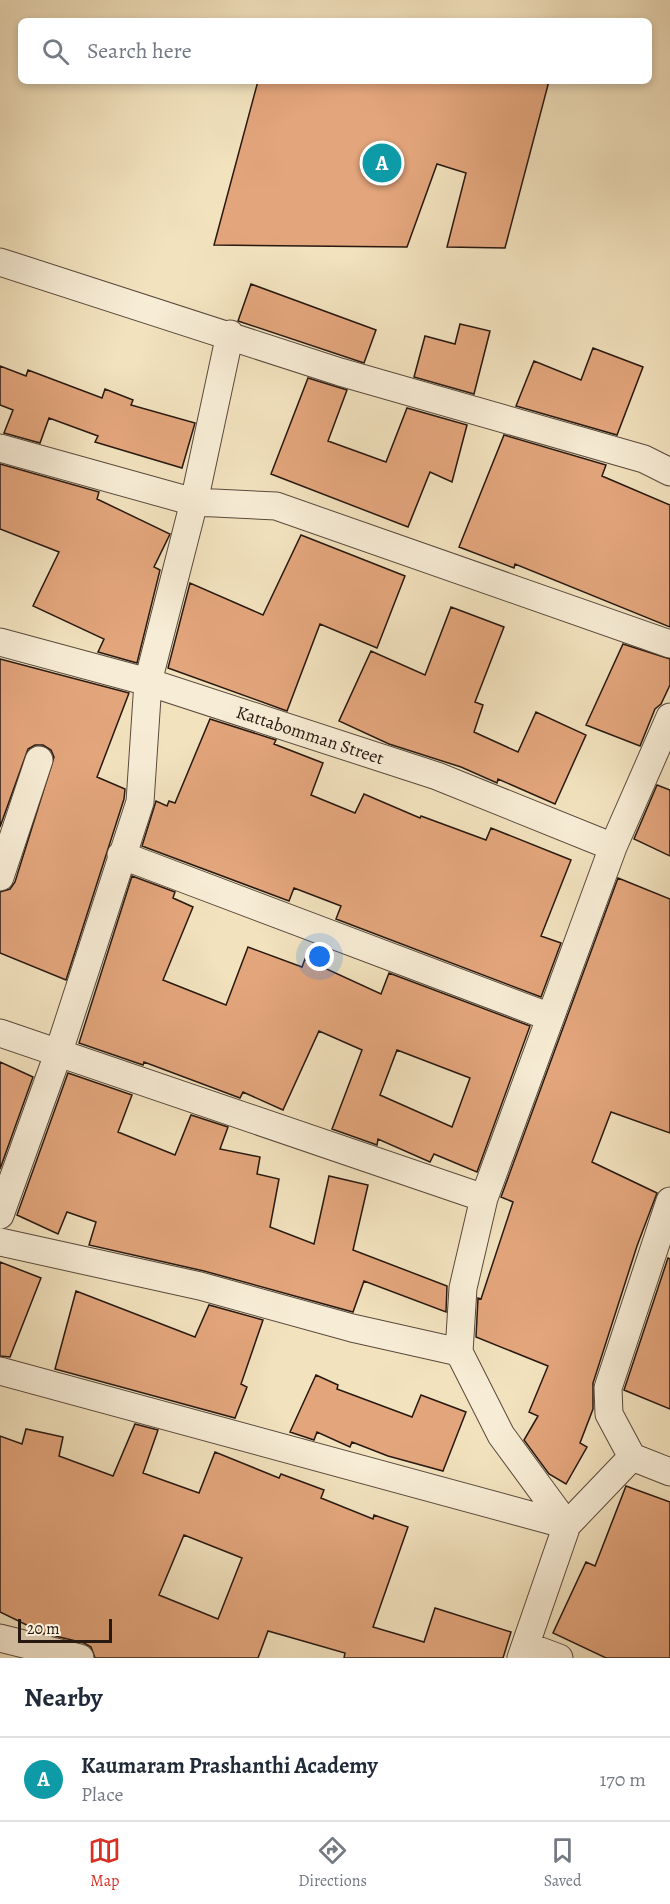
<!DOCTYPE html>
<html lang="en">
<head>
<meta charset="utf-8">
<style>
  body { margin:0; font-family:Alegreya,serif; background:#f6f6f7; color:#1f2937 }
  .scale { position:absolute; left:18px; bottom:15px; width:94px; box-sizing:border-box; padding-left:6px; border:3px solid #271810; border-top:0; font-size:16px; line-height:21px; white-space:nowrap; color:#271810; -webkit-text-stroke:4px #f7ecd5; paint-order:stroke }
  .you { position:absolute; left:320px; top:957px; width:21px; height:21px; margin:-15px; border:4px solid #fff; border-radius:50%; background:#1a73e8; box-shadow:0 0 0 9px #1a73e833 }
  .badge { display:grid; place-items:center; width:39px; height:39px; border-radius:50%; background:#d93025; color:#fff; font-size:20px; font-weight:700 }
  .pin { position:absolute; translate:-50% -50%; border:3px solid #fff; box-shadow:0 2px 6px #0006 }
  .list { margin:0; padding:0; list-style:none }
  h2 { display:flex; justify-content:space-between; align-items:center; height:78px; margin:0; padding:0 24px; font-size:26px }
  h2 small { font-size:20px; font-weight:400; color:#747a83 }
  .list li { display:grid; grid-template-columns:39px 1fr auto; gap:18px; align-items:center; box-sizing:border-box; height:84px; padding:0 24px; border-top:2px solid #e0e1e3 }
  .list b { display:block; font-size:22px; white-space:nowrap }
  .list p { margin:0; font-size:20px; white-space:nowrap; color:#747a83 }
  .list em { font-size:20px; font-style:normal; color:#747a83 }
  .icon { flex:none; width:33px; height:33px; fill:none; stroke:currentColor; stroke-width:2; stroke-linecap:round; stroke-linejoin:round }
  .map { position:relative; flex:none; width:670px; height:1658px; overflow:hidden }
  .search { position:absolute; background:#fff; box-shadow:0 3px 9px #0003; left:18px; right:18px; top:18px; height:66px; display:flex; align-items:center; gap:15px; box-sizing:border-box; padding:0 21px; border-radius:9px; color:#747a83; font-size:22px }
  .sheet { height:162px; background:#fff }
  nav { display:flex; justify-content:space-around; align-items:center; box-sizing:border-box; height:84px; border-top:2px solid #e0e1e3; background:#fff; font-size:16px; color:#747a83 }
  nav a { display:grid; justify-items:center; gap:3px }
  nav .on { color:#d93025 }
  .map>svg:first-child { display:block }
  .building { fill:#e3a57c; stroke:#271810; stroke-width:1.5; fill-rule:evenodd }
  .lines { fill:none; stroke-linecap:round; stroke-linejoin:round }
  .minor-casing { stroke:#5a4a3c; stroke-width:29 }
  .minor { stroke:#f7ecd5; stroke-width:27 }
  .labels { text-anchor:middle; stroke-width:4.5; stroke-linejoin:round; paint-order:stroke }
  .street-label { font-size:18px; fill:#271810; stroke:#f7ecd5 }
</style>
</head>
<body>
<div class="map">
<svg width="670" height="1658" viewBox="0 0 670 1658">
  <rect width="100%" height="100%" fill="#f2e2be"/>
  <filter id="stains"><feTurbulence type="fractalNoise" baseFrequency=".00333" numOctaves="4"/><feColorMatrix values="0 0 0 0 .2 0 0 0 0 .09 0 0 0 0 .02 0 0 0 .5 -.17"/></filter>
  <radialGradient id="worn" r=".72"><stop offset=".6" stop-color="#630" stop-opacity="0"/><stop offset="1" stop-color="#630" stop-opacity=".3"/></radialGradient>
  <path class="building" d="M258 81H549L505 248 447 247 466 173 437 164 407 247 214 245Z
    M251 284 376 330 364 363 238 321Z
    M460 324 490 331 474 394 414 377 425 336 455 344Z
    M593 348 643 367 617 435 516 406 534 361 581 380Z
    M0 366 26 376 28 370 102 398 105 389 133 400 131 405 195 423 182 468 95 442 98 436 49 418 40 443 4 433 13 410 0 405Z
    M308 378 347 390 328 441 386 462 407 408 467 425 452 482 430 472 408 527 271 474Z
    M504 435 606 465 602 476 670 505V627L515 564 514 568 459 547Z
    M0 464 99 492 97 499 170 534 154 567 160 570 137 663 98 652 104 639 33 606 59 552 0 529Z
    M301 535 405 576 377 648 320 624 287 711 168 668 190 583 263 615Z
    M451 607 504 627 475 702 483 705 474 732 518 752 536 712 586 735 555 804 498 779 497 783 461 767 389 744 339 721 371 651 425 675Z
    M623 644 670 659V685L661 704 655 709 640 746 586 725Z
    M0 659 129 693 97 777 125 789 124 799 66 980 0 953V892L10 889 15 882 54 757 51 750 43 745H35L28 749 0 827Z
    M210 719 276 740 274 744 323 763 311 795 355 813 364 794 420 818 421 816 486 840 491 828 571 860 541 936 561 943 541 997 336 919 341 906 294 888 289 901 142 846 156 801 167 806 169 801 175 803Z
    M657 785 670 790V856L634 839Z
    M132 876 175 892 173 898 193 907 163 980 226 1005 248 947 302 967 305 959 381 994 389 973 530 1026 477 1172 434 1154 430 1162 378 1139 377 1145 332 1129 362 1050 319 1031 283 1110 243 1092 240 1098 144 1062 143 1065 79 1043ZM397 1050 470 1078 452 1127 380 1095Z
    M618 878 670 899V1133L611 1112 592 1162 657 1193 637 1246 593 1383V1409L580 1443 587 1447 566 1484 549 1474 524 1440 538 1416 529 1412 548 1366 476 1337 478 1298 481 1299 513 1202 501 1197Z
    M0 1062 33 1077 0 1169Z
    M68 1073 132 1095 118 1132 175 1155 191 1115 228 1127 220 1149 260 1157 257 1174 279 1179 270 1227 314 1244 329 1176 368 1185 353 1250 447 1286 446 1312 364 1281 353 1312 204 1271 89 1245 96 1222 67 1212 58 1234 17 1215Z
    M668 1258 670 1259V1409L624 1390Z
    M0 1262 41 1278 10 1357 0 1356Z
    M76 1291 195 1337 209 1305 263 1320 241 1384 247 1387 235 1418 55 1369Z
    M316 1375 338 1385 337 1389 412 1417 421 1395 466 1412 443 1471 388 1456 352 1442 350 1447 317 1432 314 1440 290 1432Z
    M135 1424 158 1430 143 1473 199 1493 215 1452 279 1478 281 1474 324 1490 321 1498 373 1519 374 1515 408 1527 373 1627 424 1642 435 1608 511 1632 503 1658H344L345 1653 268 1631 258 1658H95L91 1647 84 1643 43 1633 0 1612V1436L22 1444 26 1429 63 1437 59 1456 113 1476ZM184 1535 242 1558 218 1619 159 1595Z
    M626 1486 670 1502V1658H606L553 1633 586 1562 595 1566Z"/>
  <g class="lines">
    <g class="minor-casing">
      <path id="minor" d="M0 262 340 372 644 459 670 472
        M0 448 194 502 276 506 670 644
        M0 642 148 682 437 776 613 847
        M121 855 550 1017
        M0 877 39 760
        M0 1033 484 1198
        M0 1215 58 1054 140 802 148 682 194 502 230 334
        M0 1242 200 1286 352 1328 459 1352
        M0 1371 567 1525 632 1457 609 1414 608 1388 670 1201
        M632 1457 670 1472
        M0 1638 80 1658
        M527 1646 559 1658
        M521 1658 567 1525 501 1435 459 1352 463 1288 484 1198 613 847 670 717"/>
    </g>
    <use href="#minor" class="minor"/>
  </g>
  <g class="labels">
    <g class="street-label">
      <text transform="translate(310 735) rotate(18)" y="6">Kattabomman Street</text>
    </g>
  </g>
  <rect width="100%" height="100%" filter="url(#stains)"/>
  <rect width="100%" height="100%" fill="url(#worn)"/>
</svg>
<div class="scale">20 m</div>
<div class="you"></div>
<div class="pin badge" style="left:382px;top:163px;background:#0f9aa8">A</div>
<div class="search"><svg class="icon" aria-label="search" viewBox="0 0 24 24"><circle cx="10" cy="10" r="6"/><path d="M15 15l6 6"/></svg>Search here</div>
</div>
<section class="sheet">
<h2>Nearby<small></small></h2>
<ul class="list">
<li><span class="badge" style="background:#0f9aa8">A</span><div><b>Kaumaram Prashanthi Academy</b><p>Place</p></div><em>170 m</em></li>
</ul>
</section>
<nav>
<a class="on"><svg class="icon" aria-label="map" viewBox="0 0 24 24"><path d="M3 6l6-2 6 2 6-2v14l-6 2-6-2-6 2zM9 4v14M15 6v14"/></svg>Map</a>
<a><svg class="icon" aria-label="directions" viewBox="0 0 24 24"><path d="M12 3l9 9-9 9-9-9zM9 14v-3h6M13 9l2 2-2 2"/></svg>Directions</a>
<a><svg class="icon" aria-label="saved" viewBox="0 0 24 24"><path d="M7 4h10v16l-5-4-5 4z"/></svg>Saved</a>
</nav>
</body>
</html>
